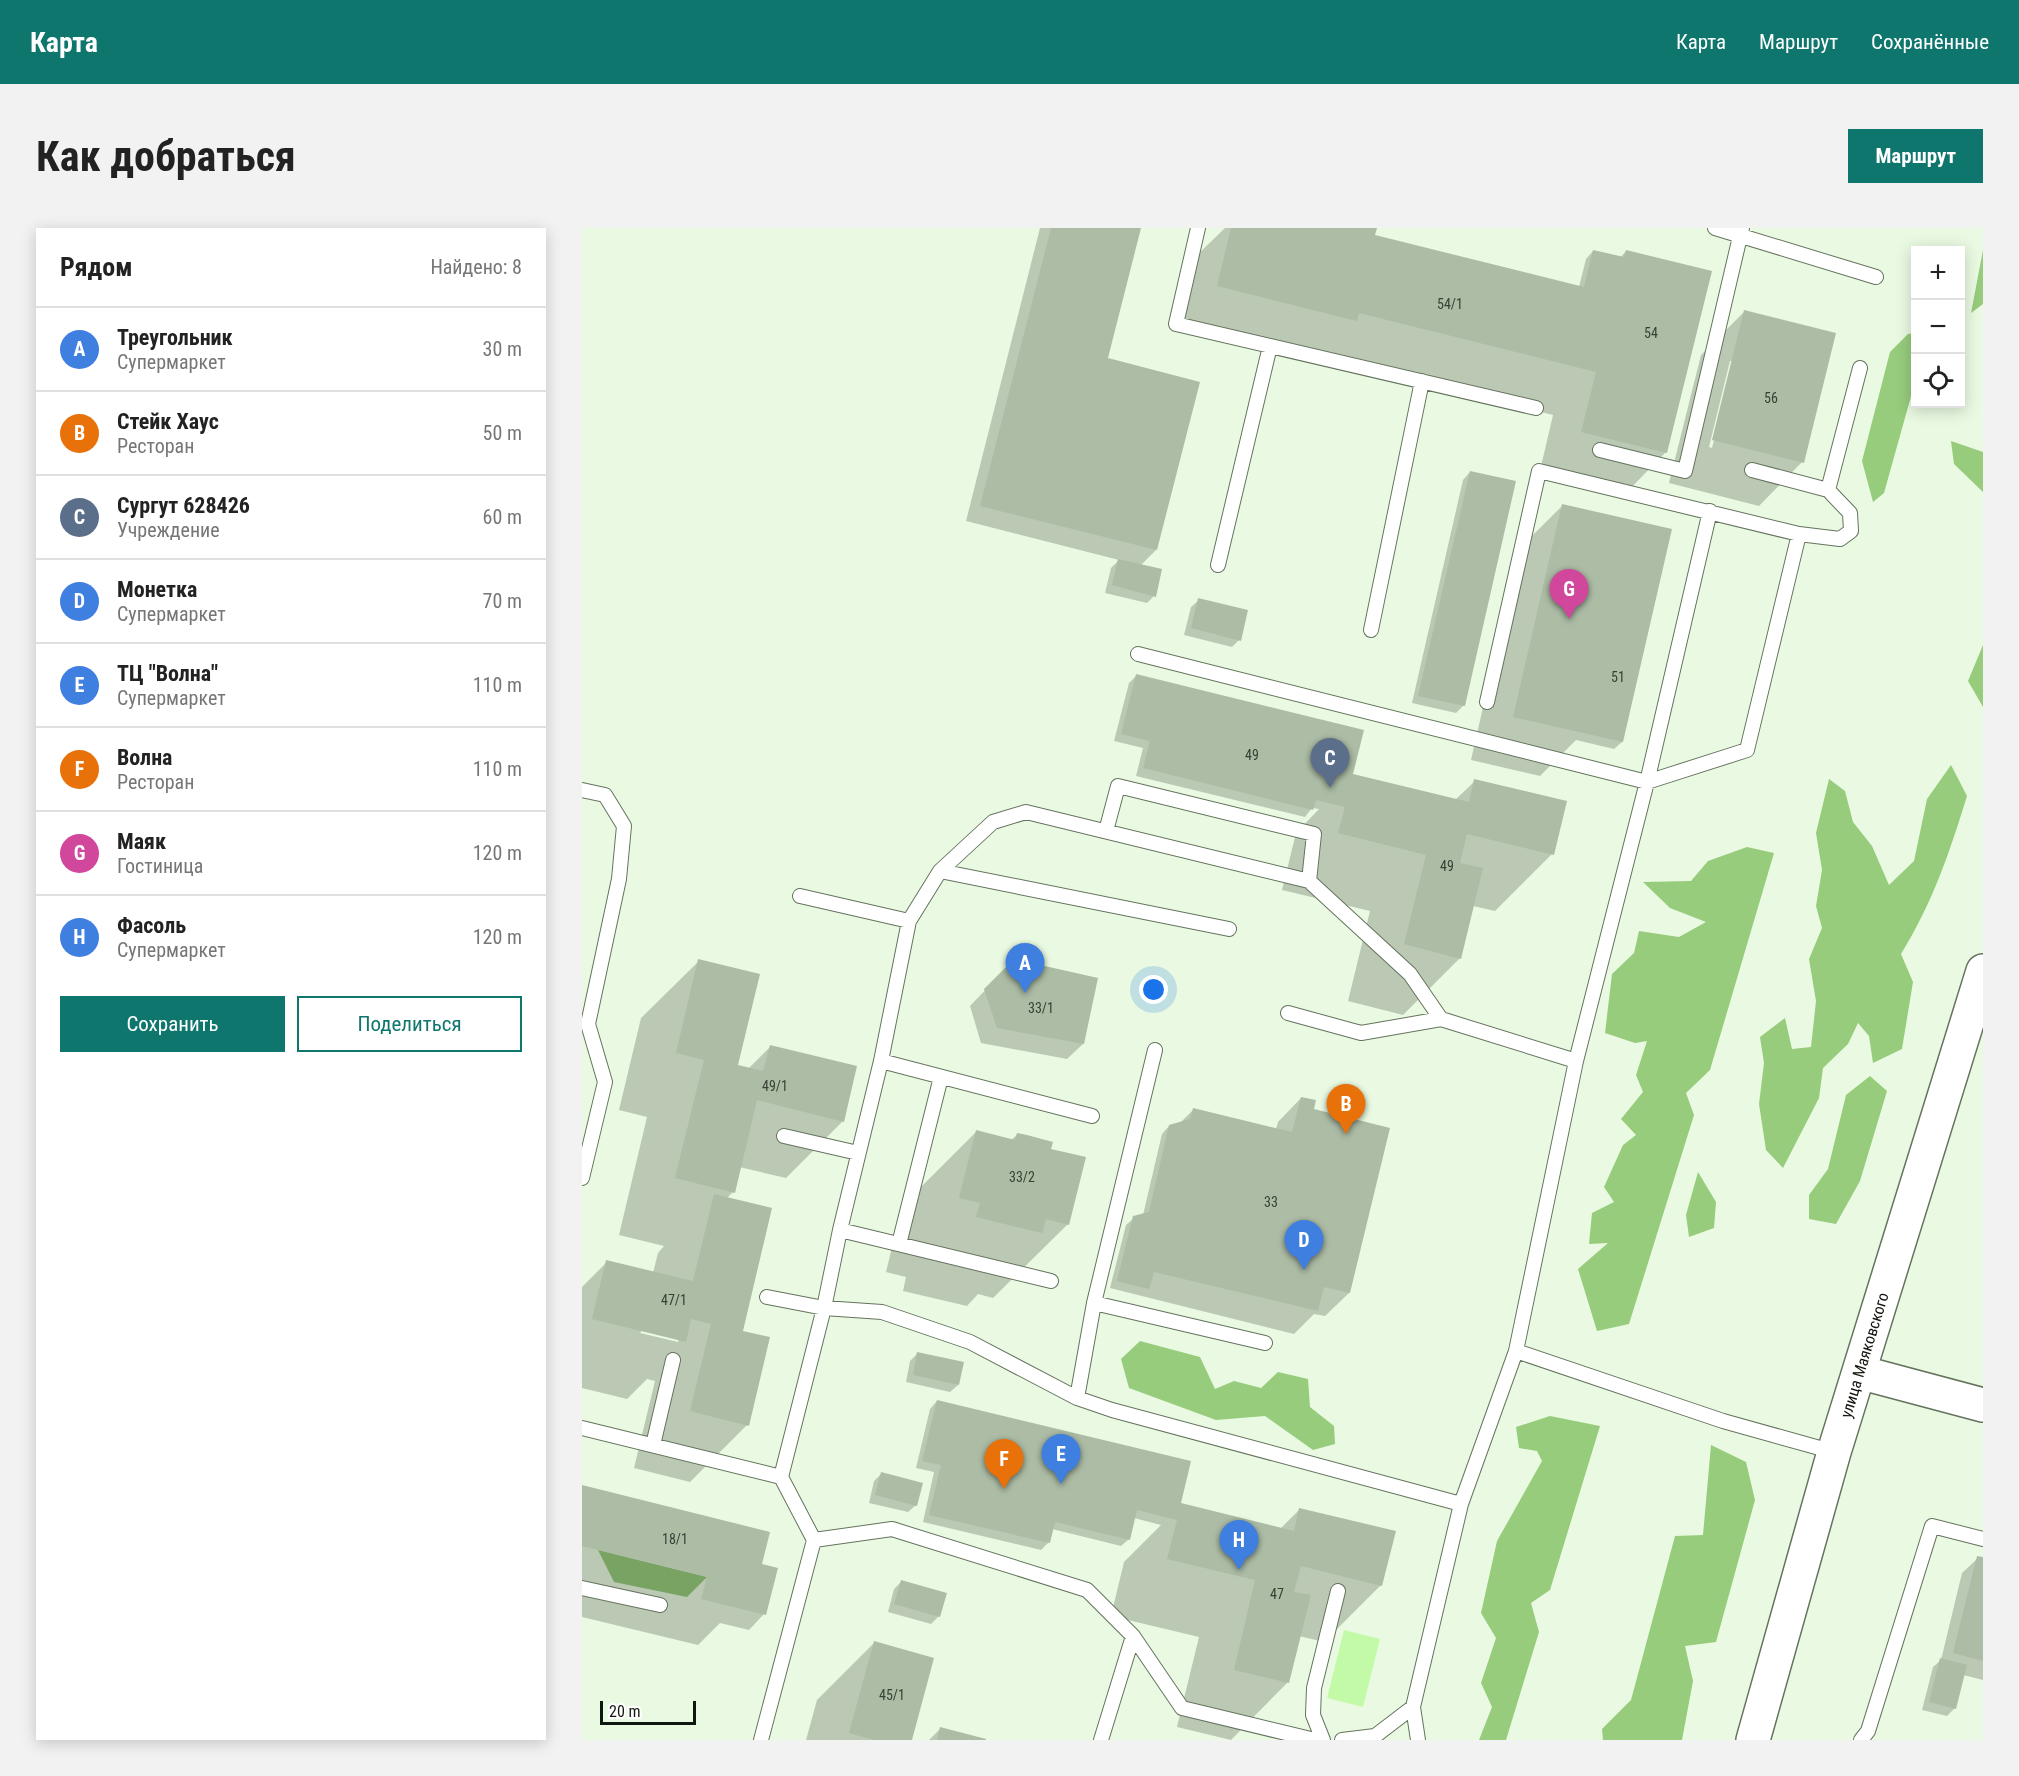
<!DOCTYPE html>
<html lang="ru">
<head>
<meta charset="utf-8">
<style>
  body { margin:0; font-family:"Roboto Condensed",sans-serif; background:#f2f2f2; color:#222 }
  .controls { position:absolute; right:18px; top:18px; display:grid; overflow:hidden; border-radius:0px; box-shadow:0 3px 15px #0003 }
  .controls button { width:54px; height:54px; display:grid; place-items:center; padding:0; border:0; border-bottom:2px solid #e0e0e0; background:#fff; color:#222; font:30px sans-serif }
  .scale { position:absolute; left:18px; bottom:15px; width:96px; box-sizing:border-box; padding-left:6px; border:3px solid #11160e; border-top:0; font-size:16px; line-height:21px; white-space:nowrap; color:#11160e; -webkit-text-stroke:4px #fff; paint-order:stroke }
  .you { position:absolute; left:572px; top:762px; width:21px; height:21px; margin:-15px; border:4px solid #fff; border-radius:50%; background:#1a73e8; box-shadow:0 0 0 9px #1a73e833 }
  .badge { display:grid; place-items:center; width:39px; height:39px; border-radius:50%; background:#0f766e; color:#fff; font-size:20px; font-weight:700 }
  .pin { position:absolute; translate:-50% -50px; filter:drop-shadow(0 2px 3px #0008) }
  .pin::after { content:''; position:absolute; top:32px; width:21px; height:18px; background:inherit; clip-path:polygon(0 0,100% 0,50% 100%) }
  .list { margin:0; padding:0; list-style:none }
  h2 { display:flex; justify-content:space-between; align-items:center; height:78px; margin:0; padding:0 24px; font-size:26px }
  h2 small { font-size:20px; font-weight:400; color:#767676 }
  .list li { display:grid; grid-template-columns:39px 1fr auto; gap:18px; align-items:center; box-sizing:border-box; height:84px; padding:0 24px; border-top:2px solid #e0e0e0 }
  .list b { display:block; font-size:22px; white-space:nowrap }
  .list p { margin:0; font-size:20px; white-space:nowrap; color:#767676 }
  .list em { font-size:20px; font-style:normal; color:#767676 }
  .actions { display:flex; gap:12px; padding:18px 24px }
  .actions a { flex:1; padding:14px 0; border:2px solid #0f766e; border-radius:0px; text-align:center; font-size:21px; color:#0f766e }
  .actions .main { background:#0f766e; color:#fff }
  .icon { flex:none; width:33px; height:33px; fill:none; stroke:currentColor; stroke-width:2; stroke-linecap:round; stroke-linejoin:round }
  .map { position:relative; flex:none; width:1401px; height:1512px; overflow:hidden; border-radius:0px }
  header { display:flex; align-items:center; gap:36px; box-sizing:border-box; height:84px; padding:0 30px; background:#0f766e; color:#fff }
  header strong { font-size:28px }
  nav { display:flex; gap:33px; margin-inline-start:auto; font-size:21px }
  .intro { display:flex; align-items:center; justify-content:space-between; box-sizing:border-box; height:144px; padding:0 36px }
  h1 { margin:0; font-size:42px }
  .button { padding:15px 27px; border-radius:0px; background:#0f766e; color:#fff; font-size:21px; font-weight:700 }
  main { display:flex; gap:36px; padding:0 36px }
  aside { flex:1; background:#fff; border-radius:0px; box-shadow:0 3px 15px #0003 }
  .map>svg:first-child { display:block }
  .green { fill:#c3faa8 }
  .forest { fill:#96cc7b }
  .shadow { fill:#0003; fill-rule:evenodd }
  .building { fill:#acbca5 }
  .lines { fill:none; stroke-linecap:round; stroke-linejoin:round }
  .lane-casing { stroke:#65735e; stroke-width:16 }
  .secondary-casing { stroke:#65735e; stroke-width:36 }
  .lane { stroke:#fff; stroke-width:14 }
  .secondary { stroke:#fff; stroke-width:33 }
  .labels { text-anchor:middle; stroke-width:6; stroke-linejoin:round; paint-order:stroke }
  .number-label { font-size:14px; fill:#384034 }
  .street-label { font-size:16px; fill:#11160e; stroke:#fff }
</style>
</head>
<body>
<header>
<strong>Карта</strong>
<nav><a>Карта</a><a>Маршрут</a><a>Сохранённые</a></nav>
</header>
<div class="intro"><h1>Как добраться</h1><a class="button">Маршрут</a></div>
<main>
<aside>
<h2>Рядом<small>Найдено: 8</small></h2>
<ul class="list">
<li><span class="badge" style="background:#3f7fe0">A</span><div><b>Треугольник</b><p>Супермаркет</p></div><em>30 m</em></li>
<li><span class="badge" style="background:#e8710a">B</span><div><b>Стейк Хаус</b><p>Ресторан</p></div><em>50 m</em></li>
<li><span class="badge" style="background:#5c6f8a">C</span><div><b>Сургут 628426</b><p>Учреждение</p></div><em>60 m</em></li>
<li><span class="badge" style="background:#3f7fe0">D</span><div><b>Монетка</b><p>Супермаркет</p></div><em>70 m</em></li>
<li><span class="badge" style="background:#3f7fe0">E</span><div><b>ТЦ &quot;Волна&quot;</b><p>Супермаркет</p></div><em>110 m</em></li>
<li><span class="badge" style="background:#e8710a">F</span><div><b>Волна</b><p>Ресторан</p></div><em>110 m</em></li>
<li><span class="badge" style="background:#d1479c">G</span><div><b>Маяк</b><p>Гостиница</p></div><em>120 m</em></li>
<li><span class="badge" style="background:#3f7fe0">H</span><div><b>Фасоль</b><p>Супермаркет</p></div><em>120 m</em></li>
</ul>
<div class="actions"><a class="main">Сохранить</a><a>Поделиться</a></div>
</aside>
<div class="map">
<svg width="1401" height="1512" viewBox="0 0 1401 1512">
  <rect width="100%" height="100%" fill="#eafae2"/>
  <path class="green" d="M762 1402 798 1411 781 1479 745 1470Z"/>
  <path class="forest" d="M1401 22V76L1389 85Z
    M1333 105V154L1302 265 1291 274 1280 233 1308 124 1326 106Z
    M1369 213 1401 224V264L1372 236Z
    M1401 417V479L1386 453Z
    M1369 537 1385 568C1367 626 1351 674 1319 726L1331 754 1320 821 1291 835 1287 808 1276 795 1266 816 1241 840 1237 870 1201 940 1184 922 1177 876 1182 835 1178 809 1203 790 1210 821 1229 819 1234 773 1227 731 1240 700 1234 678 1240 642 1234 605 1247 551 1263 563 1271 594 1290 618 1307 657 1332 633 1345 571Z
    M1165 619 1192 625 1128 842 1104 865 1112 887 1047 1096 1015 1103 996 1041 1026 1015 1007 1016 1010 985 1032 974 1022 959 1041 917 1054 907 1039 891 1061 864 1054 847 1065 813 1053 815 1023 805 1030 746 1052 725 1057 703 1097 709 1124 694 1088 680 1061 654 1109 653 1126 633Z
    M1288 848 1305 863 1278 953 1254 996 1227 991V967L1246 941 1264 867Z
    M1116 944 1134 974 1132 1000 1107 1009 1104 987Z
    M558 1113 618 1129 633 1161 652 1153 679 1160 696 1144 726 1151 728 1179 752 1198 753 1216 731 1222 683 1188 634 1192 547 1160 539 1131Z
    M968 1188 1018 1198 968 1362 949 1375 957 1404 924 1512H897L910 1479 899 1455 914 1410 899 1385 915 1313 960 1233 955 1223 937 1220 934 1199Z
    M1129 1217 1164 1234 1173 1272 1134 1414 1103 1418 1111 1453 1100 1512H1021L1020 1501 1049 1472 1093 1308 1121 1307Z
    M16 1322 125 1349 105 1369 32 1354Z"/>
  <path class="shadow" d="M458 0H557L524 131 574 322 558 338 572 368 565 375 523 365 529 340 537 332 384 293Z
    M643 0H793L791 8 997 59 1004 31 1011 23 1038 30 1044 23 1084 224 1041 268 957 247 971 187 737 129 731 135 593 101 609 33Z
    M1162 84 1220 234 1177 278 1087 255 1119 127ZM1148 133H1151L1130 220 1127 219Z
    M888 244 882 477 874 485 830 475 881 252Z
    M981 277 1040 514 1032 521 994 512 958 548 889 532 937 321Z
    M617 372 657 412 650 419 602 407 609 379Z
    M554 448 768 551 873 572 893 553 970 626 913 683 891 678 878 730 821 787 766 773 788 683 700 662 714 605 737 581 730 580 723 589 554 548 561 520 532 513 547 455Z
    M432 732 501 816 485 831 399 815 388 778Z
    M117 733 154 838 166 841 188 819 261 893 204 950 157 939 151 964 144 971 159 1104 165 1197 108 1254 52 1240 73 1153 65 1151 45 1171 0 1160V1059L25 1034 71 1045 76 1025 82 1018 37 1007 65 889 37 882 59 790ZM60 1102 97 1111 96 1114 58 1105Z
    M719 870 730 882 767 1065 743 1088 732 1086 712 1106 528 1060 544 997 552 990 561 987 580 906 587 898 597 896 612 881 694 901 696 894Z
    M394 904 429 912 435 907 467 922 486 996 411 1070 396 1066 385 1078 321 1063 324 1049 304 1044 320 978Z
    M336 1125 376 1157 368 1164 324 1154 328 1133Z
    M355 1173 596 1280 698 1301 718 1281 799 1357 742 1414 717 1408 706 1454 649 1512 595 1499 617 1409 529 1388 542 1334 579 1297 552 1290 547 1311 539 1318 470 1301 466 1315 459 1322 341 1294 352 1244 334 1240 348 1181Z
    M299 1246 334 1277 326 1284 287 1275 292 1253Z
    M0 1259 179 1337 182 1386 167 1402 138 1395 116 1417 0 1389Z
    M1396 1330 1401 1331V1452L1381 1447 1373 1480 1365 1488 1340 1482 1351 1439 1359 1432 1380 1345Z
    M319 1354 357 1388 349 1396 306 1384 312 1361Z
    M292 1415 328 1512H224L235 1472Z
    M359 1500 401 1512H347Z"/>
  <path class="building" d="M469 0H559L526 130 618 154 575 322 398 278Z
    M649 0H795L793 7 1002 59 1011 22 1042 29 1044 22 1130 43 1085 225 999 204 1014 144 777 85 775 93 635 58Z
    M1162 82 1254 105 1222 235 1130 212Z
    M888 243 934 253 883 478 836 468Z
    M980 276 1090 301 1041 514 931 489Z
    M536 331 580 341 574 369 530 357Z
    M616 370 666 382 659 413 609 400Z
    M554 446 782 502 771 546 887 574 892 551 985 573 972 627 885 606 878 635 901 640 879 731 822 716 844 627 756 605 763 579 734 572 731 582 561 540 568 513 539 506Z
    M116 731 178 746 156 837 181 843 188 817 275 838 262 894 175 872 153 965 93 950 122 832 94 825Z
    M432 731 516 750 502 816 415 800 402 761Z
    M719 869 734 872 732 881 808 900 768 1065 742 1059 736 1083 572 1044 567 1061 535 1053 551 988 567 984 587 897 608 891 611 880 710 904Z
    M394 902 433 912 435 905 445 907 471 914 469 921 504 929 487 997 464 991 460 1005 394 989 398 975 377 970Z
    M132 966 190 980 161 1103 188 1109 167 1198 108 1183 129 1096 109 1091 104 1114 10 1091 24 1032 111 1053Z
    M335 1124 382 1134 377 1157 331 1147Z
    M355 1172 609 1233 599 1275 712 1303 717 1280 814 1303 800 1358 719 1338 712 1364 729 1367 707 1455 652 1442 673 1352 585 1331 595 1292 555 1282 548 1312 473 1294 468 1315 347 1287 359 1237 340 1233Z
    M299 1244 341 1255 335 1278 293 1267Z
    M0 1257 188 1304 180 1336 196 1340 184 1387 119 1371 125 1349 0 1318Z
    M1395 1328 1401 1329V1433L1371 1425Z
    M319 1352 365 1365 358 1389 312 1376Z
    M292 1413 352 1430 330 1512H292L267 1505Z
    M1358 1430 1385 1437 1374 1481 1347 1474Z
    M358 1499 404 1511V1512H355Z"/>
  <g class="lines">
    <g class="lane-casing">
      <path id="lane" d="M616 0 594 96 954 180
        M1133 0 1294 49
        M1018 222 1103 243 1160 0
        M1170 242 1246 262 1268 285 1269 303 1258 311 1217 306
        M1246 262 1278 140
        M636 337 688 118
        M789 402 840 153
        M556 426 1065 554 1165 522 1217 306 957 243 905 474
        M0 562 23 567 42 598 37 651 6 796 23 854 0 950
        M524 603 536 558 732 606 727 653
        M358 643 647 701
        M218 668 327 693
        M706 785 779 805 859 791
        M299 833 510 888
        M202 908 276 925
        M258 1002 469 1053
        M317 1016 359 849
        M185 1069 242 1080 300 1084 388 1114 495 1170 530 1182 879 1276
        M512 1075 683 1115
        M934 1123 1141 1193 1252 1224
        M495 1170 512 1075 573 822
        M0 1200 199 1249
        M71 1217 91 1132
        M232 1312 310 1301 505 1362 551 1408 600 1480 733 1512
        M0 1360 78 1377
        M179 1512 232 1312 199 1249 242 1080 258 1002 299 833 327 693 358 643 411 594 444 584 727 653 828 746 859 791 994 833
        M519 1512 551 1408
        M741 1512 731 1487 732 1460 756 1363
        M760 1512 793 1508 831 1479
        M836 1512 831 1479 879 1276 934 1123 994 833 1065 554 1128 283
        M1279 1512 1286 1503 1350 1298 1401 1311"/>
    </g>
    <g class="secondary-casing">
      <path id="secondary" d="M1277 1144 1401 1177
        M1171 1512 1252 1224 1401 743"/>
    </g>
    <use href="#lane" class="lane"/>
    <use href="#secondary" class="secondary"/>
  </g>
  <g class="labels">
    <g class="number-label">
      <text x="868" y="81">54/1</text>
      <text x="1069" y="110">54</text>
      <text x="1189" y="175">56</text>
      <text x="1036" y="454">51</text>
      <text x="670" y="532">49</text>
      <text x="865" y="643">49</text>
      <text x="459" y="785">33/1</text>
      <text x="193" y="863">49/1</text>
      <text x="440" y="954">33/2</text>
      <text x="689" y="979">33</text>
      <text x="92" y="1077">47/1</text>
      <text x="93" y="1316">18/1</text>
      <text x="695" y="1371">47</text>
      <text x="310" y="1472">45/1</text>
    </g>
    <g class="street-label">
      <text transform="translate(1282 1127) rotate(-73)" y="6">улица Маяковского</text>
    </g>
  </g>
</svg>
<div class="controls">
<button>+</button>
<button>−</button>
<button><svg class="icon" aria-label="locate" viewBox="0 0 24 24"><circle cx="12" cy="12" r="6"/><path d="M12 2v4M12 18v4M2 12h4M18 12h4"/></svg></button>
</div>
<div class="scale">20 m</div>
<div class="you"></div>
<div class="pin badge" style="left:443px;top:765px;background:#3f7fe0">A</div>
<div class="pin badge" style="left:764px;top:906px;background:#e8710a">B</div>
<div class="pin badge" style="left:748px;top:560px;background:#5c6f8a">C</div>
<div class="pin badge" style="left:722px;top:1042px;background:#3f7fe0">D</div>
<div class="pin badge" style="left:479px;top:1256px;background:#3f7fe0">E</div>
<div class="pin badge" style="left:422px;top:1261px;background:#e8710a">F</div>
<div class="pin badge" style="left:987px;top:391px;background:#d1479c">G</div>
<div class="pin badge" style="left:657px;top:1342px;background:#3f7fe0">H</div>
</div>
</main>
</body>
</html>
